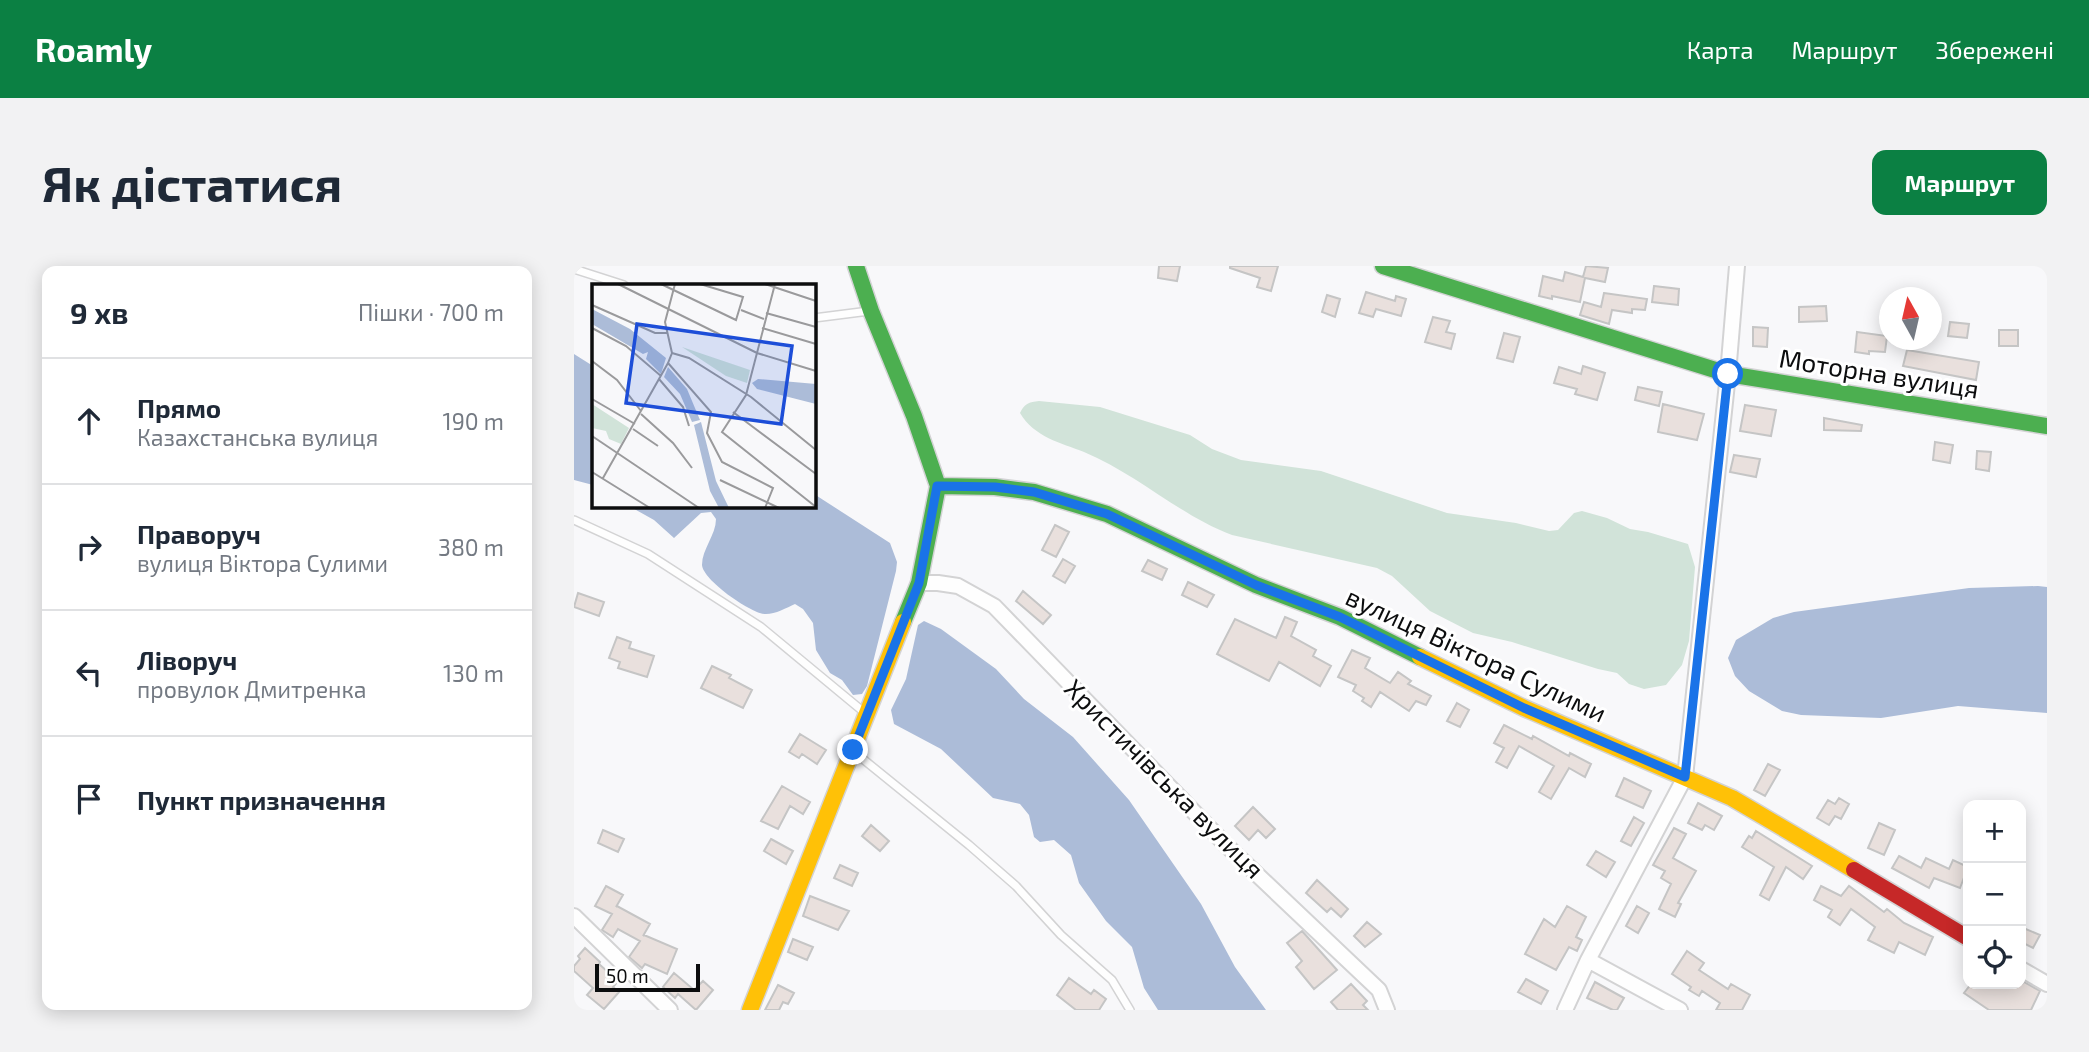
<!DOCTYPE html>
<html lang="uk">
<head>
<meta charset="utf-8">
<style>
  body { margin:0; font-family:"Exo 2",sans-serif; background:#f2f2f3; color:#1f2937 }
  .controls { position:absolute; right:21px; bottom:21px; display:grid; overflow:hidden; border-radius:14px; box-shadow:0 4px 18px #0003 }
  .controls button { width:63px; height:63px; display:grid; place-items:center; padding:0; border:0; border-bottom:2px solid #e0e1e3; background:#fff; color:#1f2937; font:35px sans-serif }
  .compass { position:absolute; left:1305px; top:21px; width:63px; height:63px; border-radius:50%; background:#fff; box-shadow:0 4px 18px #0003; rotate:352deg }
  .scale { position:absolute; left:21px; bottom:18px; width:105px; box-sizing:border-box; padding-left:7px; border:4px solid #0c0d0e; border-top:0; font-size:19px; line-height:24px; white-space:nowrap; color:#0c0d0e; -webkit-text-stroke:5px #fff; paint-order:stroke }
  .stop { position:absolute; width:21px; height:21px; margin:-16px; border:5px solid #1a73e8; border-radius:50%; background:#fff }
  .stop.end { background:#1a73e8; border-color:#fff; box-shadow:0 2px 7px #0008 }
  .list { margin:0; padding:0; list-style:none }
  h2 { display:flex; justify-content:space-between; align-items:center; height:91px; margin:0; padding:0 28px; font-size:30px }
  h2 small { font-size:23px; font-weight:400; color:#747a83 }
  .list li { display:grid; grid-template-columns:46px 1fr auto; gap:21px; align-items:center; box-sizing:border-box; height:126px; padding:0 28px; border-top:2px solid #e0e1e3 }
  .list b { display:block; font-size:26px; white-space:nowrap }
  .list p { margin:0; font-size:23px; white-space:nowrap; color:#747a83 }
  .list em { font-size:23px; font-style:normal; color:#747a83 }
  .icon { flex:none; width:38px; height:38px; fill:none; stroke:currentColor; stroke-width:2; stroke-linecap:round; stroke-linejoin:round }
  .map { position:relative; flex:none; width:1473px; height:744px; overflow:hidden; border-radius:14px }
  header { display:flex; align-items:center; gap:42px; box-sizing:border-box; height:98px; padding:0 35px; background:#0b8043; color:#fff }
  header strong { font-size:33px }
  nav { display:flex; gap:38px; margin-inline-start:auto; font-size:24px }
  .intro { display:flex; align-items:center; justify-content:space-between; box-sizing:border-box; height:168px; padding:0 42px }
  h1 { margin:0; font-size:49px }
  .button { padding:18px 32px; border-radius:14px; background:#0b8043; color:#fff; font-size:24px; font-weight:700 }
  main { display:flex; gap:42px; padding:0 42px }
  aside { flex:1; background:#fff; border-radius:14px; box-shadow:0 4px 18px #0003 }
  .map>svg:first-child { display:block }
  .green { fill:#d1e3d9 }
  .water { fill:#acbcd8 }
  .building { fill:#e9e0dd; stroke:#c5c5c5; stroke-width:2 }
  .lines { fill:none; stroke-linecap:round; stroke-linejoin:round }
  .lane-casing { stroke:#d3d3d4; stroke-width:10 }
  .street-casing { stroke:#d3d3d4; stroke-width:18 }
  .fast-casing { stroke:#d3d3d4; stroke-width:19 }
  .slow-casing { stroke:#d3d3d4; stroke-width:19 }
  .jam-casing { stroke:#d3d3d4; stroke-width:19 }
  .lane { stroke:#fefefe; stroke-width:7 }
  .street { stroke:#fefefe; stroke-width:14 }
  .fast { stroke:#4caf50; stroke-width:16 }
  .slow { stroke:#ffc107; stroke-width:16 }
  .jam { stroke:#c62828; stroke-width:16 }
  .route { stroke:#1a73e8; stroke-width:9 }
  .labels { text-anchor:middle; stroke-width:6; stroke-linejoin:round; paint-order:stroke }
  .street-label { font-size:26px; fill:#0c0d0e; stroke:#fff }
  .inset-road { fill:none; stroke:#9a9a9c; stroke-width:2 }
  .view { fill:#1d4ed8; fill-opacity:0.15; stroke:#1d4ed8; stroke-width:3.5 }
  .inset-edge { fill:none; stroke:#0c0d0e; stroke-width:3.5 }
</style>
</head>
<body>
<header>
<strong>Roamly</strong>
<nav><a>Карта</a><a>Маршрут</a><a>Збережені</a></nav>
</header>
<div class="intro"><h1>Як дістатися</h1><a class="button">Маршрут</a></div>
<main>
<aside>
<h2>9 хв<small>Пішки · 700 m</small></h2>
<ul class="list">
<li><svg class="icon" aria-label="ahead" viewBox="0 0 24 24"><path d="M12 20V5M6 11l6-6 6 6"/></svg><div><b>Прямо</b><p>Казахстанська вулиця</p></div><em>190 m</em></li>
<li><svg class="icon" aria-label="right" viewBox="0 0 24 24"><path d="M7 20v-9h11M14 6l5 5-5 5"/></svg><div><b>Праворуч</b><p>вулиця Віктора Сулими</p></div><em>380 m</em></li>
<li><svg class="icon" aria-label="left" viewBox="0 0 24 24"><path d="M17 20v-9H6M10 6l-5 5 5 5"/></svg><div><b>Ліворуч</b><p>провулок Дмитренка</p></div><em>130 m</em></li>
<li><svg class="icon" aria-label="arrive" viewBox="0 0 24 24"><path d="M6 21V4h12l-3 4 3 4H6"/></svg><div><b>Пункт призначення</b></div></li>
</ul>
</aside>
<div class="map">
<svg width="1473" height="744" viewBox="0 0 1473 744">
  <rect width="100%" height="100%" fill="#f8f8fa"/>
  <path class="green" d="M465 135 526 141 616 169 638 183 667 194 747 205 873 247 942 257 975 265 984 264 1000 247 1008 245 1033 252 1056 263 1074 266 1114 278 1121 301 1115 375 1108 399 1092 419 1070 423 1055 418 1043 407 1024 403 938 376 899 367 856 345 818 310 803 302 658 269C605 249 563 208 510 186 487 177 460 171 446 147 450 138 455 136 465 135Z"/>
  <path class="water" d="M0 88 19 100V219L0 214Z
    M240 228 316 277 323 296 322 305 293 420 288 428 279 429 268 414 256 407 242 384 239 357 229 343 221 338C212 342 200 349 190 348 175 346 129 314 128 299 128 283 142 269 142 253L137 246 127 247 100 272 80 254 55 240H240Z
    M1464 320 1473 321V447L1384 440 1307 452 1227 449 1208 445 1175 425 1161 410 1154 392 1162 374 1199 352 1220 346 1395 322Z
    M350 355 367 363 422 403 450 433 499 471 555 534 627 638 661 701 692 744H584L570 722 558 681 532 655 505 617 497 589 480 574 466 576 460 571 455 549 446 538 419 532 367 483 320 458 317 444 332 413 344 359Z"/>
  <path class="building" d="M585 0H606L603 15 584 12Z
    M656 0H704L697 25 683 21 686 12 656 2Z
    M1012 0 1034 2 1031 16 1011 12 1006 36 978 30V33L965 30 969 10 989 15 991 6 1009 11Z
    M1080 20 1105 23 1104 39 1078 36Z
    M792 26 821 35 822 30 832 33 827 50 802 43 799 51 785 47Z
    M1030 27 1073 33 1071 44 1058 43V47L1038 44 1035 58 1006 49 1010 36 1027 41Z
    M753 29 766 33 761 51 748 46Z
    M1252 40 1253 55 1225 56V41Z
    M859 51 876 55 872 66 881 68 877 83 851 76Z
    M1376 56 1395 58 1393 72 1374 70Z
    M1179 61 1194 62 1193 81 1179 80Z
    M1425 64H1444V80H1425Z
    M1283 66 1313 70 1311 86 1295 85V88L1281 86Z
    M930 67 946 71 939 96 923 92Z
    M1333 84 1405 96 1402 114 1329 100Z
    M1009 100 1031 107 1023 134 1001 128 1003 123 980 117 985 101 1007 108Z
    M1064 121 1088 126 1085 140 1061 134Z
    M1089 138 1130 148 1123 174 1084 166Z
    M1171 139 1202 144 1197 170 1166 165Z
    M1250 152 1288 159 1287 165 1250 164Z
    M1361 176 1379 179 1376 197 1359 194Z
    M1403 185 1417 186 1415 205 1402 203Z
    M1160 189 1186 193 1182 211 1156 206Z
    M481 259 495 266 482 291 468 284Z
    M489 293 501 300 491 317 479 310Z
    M574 294 593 303 588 314 568 305Z
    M614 316 640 329 633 341 608 329Z
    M449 325 477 349 469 358 442 335Z
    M4 327 30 336 25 350 0 341Z
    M711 351 723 356 717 370 742 384 739 390 757 400 746 420 705 396 695 415 643 388 661 353 702 372Z
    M43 371 57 376 55 382 80 390 73 411 44 402 46 396 35 392Z
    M778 384 796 392 791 402 816 417 824 406 837 415 834 418 857 430 852 439 842 435 835 445 806 426 797 441 788 435 790 432 779 425 782 419 764 411Z
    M138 400 157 409 155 412 178 424 169 442 127 422Z
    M883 437 895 444 886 461 873 455Z
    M930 459 958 473 959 470 995 490 996 487 1017 498 1011 511 995 502 977 533 965 526 980 500 945 480 933 502 922 496 930 482 920 477Z
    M226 468 252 484 243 498 228 488 225 492 215 486Z
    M1194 498 1206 504 1191 530 1180 524Z
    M1050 512 1077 525 1069 542 1042 530Z
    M208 520 236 536 229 548 216 540 204 563 187 555Z
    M1265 532 1275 538 1267 553 1261 550 1255 559 1243 552 1254 534 1261 538Z
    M1124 537 1148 550 1140 564 1131 559 1128 564 1114 557Z
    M679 541 701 563 692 572 684 564 675 574 661 560Z
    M1060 551 1070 557 1057 580 1047 575Z
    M1305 557 1321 564 1310 589 1294 582Z
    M297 559 315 575 306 585 288 570Z
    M1100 562 1112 568 1099 592 1122 605 1104 637 1107 638 1101 651 1085 643 1097 618 1087 612 1091 605 1079 599Z
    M29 564 50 573 44 586 24 577Z
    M1182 565 1238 600 1229 613 1212 601 1195 634 1186 629 1200 601 1168 581 1175 570 1178 572Z
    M197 573 219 585 212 598 190 585Z
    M1022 585 1041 596 1032 611 1013 599Z
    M1325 590 1347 602 1352 592 1375 603 1379 594 1394 601 1386 622 1360 612 1355 622 1318 602Z
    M266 599 284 607 278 620 260 612Z
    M743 614 774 643 767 651 757 642 753 646 732 627Z
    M32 620 49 629 42 641 43 640 76 658 69 670 70 669 103 683 93 708 71 698 68 702 55 691 66 675 44 663 39 671 28 664 38 648 21 640Z
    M1247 620 1267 630 1275 620 1310 646 1313 643 1330 657 1359 671 1351 689 1325 676 1320 687 1294 674 1301 661 1277 643 1266 659 1254 651 1258 644 1240 634Z
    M236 630 275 645 264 664 229 650Z
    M993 640 1012 651 1002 671 1008 674 1003 685 995 681 982 704 951 688 970 653 981 661Z
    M1063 640 1075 647 1064 667 1052 660Z
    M793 656 807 668 791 681 780 670Z
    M1447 661 1466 669 1459 682 1447 676Z
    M728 665 763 704 740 723 722 701 728 695 713 677Z
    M219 673 239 681 233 694 214 686Z
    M11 682 26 696 25 698 44 715 39 721 45 726 30 743 13 729 19 722 0 705V700L6 693 4 690Z
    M1113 685 1130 697 1125 704 1154 723 1157 718 1176 729 1168 744H1142L1146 737 1128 725 1125 730 1115 724 1117 721 1098 708Z
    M100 707 120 724 129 715 139 724 122 744 104 728 101 732 89 721Z
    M495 712 517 728 520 724 532 733 525 744H502L483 729Z
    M952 713 974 725 967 738 944 726Z
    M1021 716 1050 732 1043 744H1039L1013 732Z
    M1450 716 1466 725 1457 744H1415L1390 727 1397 718H1448Z
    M777 718 793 735 789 739 794 744H764L757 736Z
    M204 719 220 727 214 738 209 736 205 744H191Z"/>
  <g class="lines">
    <g class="lane-casing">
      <path id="lane" d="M0 3 50 19
        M240 52 295 45
        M0 254 74 288 187 361 291 447
        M279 485 395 579 442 620 487 669 538 714 556 744"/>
    </g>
    <g class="street-casing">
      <path id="street" d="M345 317H364L384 320 420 340 653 580 805 724 813 744
        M0 650 96 744
        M1014 694 1106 744
        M1447 703 1473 718
        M991 744 1014 694 1111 511 1154 108 1163 0"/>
    </g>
    <g class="fast-casing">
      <path id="fast" d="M282 0 297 45 340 150 364 220 345 317 329 356
        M809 0 1154 108 1473 160
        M364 220 421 221 460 226 533 248 682 319 766 351 846 391"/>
    </g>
    <g class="slow-casing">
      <path id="slow" d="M846 391 950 442 1158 532 1280 604
        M176 744 329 356"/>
    </g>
    <g class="jam-casing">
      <path id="jam" d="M1280 604 1394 672"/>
    </g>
    <use href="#lane" class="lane"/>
    <use href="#street" class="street"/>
    <use href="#fast" class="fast"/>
    <use href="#slow" class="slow"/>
    <use href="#jam" class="jam"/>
  </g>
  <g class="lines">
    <path class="route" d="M279 484 345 317 363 220 421 221 460 226 533 248 682 319 766 351 950 442 1111 511 1154 108"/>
  </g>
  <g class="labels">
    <g class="street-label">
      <text transform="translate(1305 108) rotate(9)" y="9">Моторна вулиця</text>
      <text transform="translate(902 389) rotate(25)" y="9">вулиця Віктора Сулими</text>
      <text transform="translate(590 513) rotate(45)" y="9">Христичівська вулиця</text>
    </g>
  </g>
  <g transform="translate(18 18)">
    <rect width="224" height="224" fill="#f8f8fa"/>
    <path d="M90 63 158 86 155 99 134 92ZM0 120 37 144 29 160 17 155 14 147 0 144Z" fill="#d1e3d9"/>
    <path d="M0 25 38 45 74 74 69 90 54 75 56 68 51 70 0 40ZM76 83 95 105 108 136 100 138 88 110 72 93ZM166 95 224 100V120L165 105 160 99ZM109 138 124 197 137 224H127L118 207 102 141Z" fill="#acbcd8"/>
    <path class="inset-road" d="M26 0 165 69 224 87M69 0 144 36 151 13 108 0M173 0 224 17M183 0 154 111 130 148 224 223M0 21 63 49H75M149 26 172 35M174 29 224 43M0 44 34 62 69 92M170 44 224 60M80 69 97 74 159 113 224 166M0 77 25 96 49 127M76 79 119 128 115 149 130 178 181 204 173 224M67 95 91 123 97 142M0 115 43 140M141 128 224 190M49 130 81 159 100 184M41 145 66 162M0 152 107 224M0 188 58 224M11 194 76 79 80 69 73 38 83 0M128 196 187 224"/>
    <path class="view" d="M45 40 200 62 189 140 34 119Z"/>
    <rect width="224" height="224" class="inset-edge"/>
  </g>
</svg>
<div class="controls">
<button>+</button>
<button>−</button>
<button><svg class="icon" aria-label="locate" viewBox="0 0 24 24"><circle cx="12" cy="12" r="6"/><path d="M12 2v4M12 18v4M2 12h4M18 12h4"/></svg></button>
</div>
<svg class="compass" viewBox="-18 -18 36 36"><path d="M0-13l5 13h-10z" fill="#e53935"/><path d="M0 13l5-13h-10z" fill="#747a83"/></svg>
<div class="scale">50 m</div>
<div class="stop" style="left:1154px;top:108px"></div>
<div class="stop end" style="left:279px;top:484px"></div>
</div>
</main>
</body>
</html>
